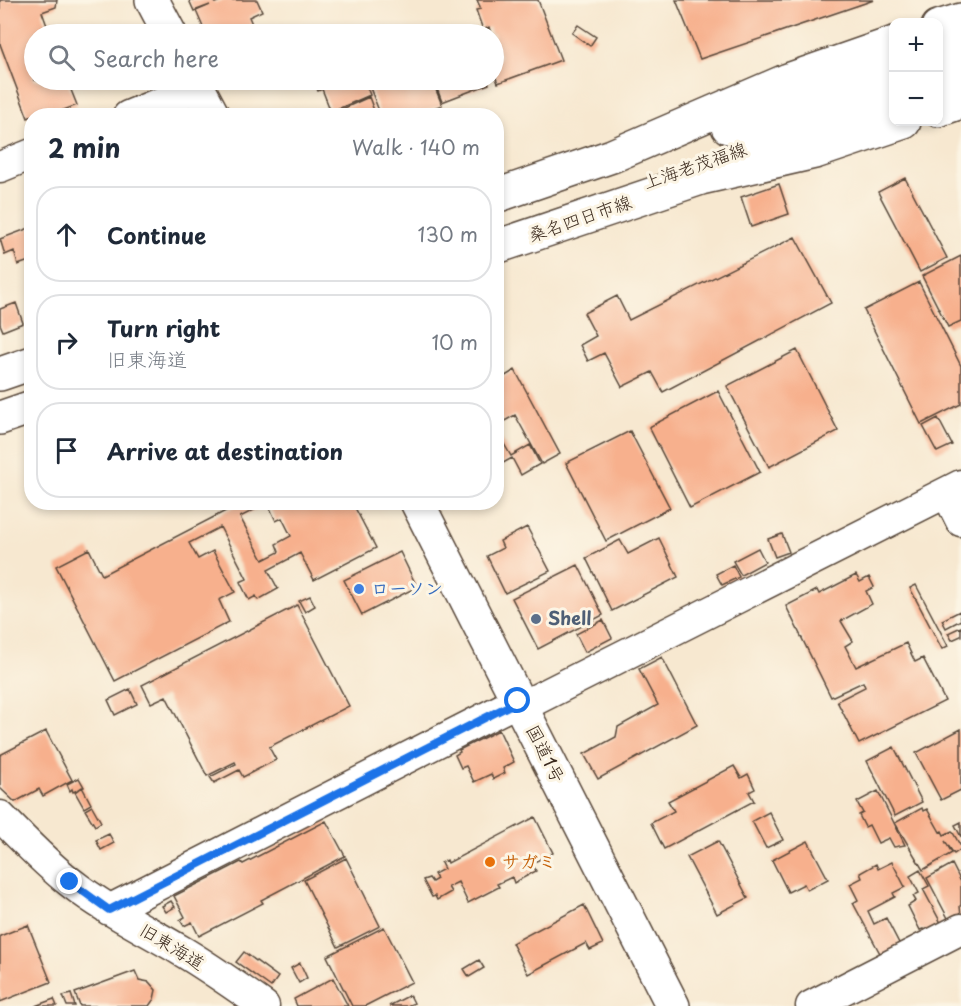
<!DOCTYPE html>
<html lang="en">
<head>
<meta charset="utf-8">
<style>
  body { margin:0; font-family:"Playpen Sans","Klee One",sans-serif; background:#f2f2f3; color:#1f2937 }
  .controls { position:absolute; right:18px; top:18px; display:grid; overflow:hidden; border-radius:12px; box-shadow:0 3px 9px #0003 }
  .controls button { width:54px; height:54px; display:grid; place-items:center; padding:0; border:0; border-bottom:2px solid #e0e1e3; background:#fff; color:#1f2937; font:30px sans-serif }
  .stop { position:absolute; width:18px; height:18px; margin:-14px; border:4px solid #1a73e8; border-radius:50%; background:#fff }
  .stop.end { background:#1a73e8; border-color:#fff; box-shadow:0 2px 6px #0008 }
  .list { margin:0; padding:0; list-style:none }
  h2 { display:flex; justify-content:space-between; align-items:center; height:78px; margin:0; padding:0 24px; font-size:26px }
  h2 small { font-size:20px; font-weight:400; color:#747a83 }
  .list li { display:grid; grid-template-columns:39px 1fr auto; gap:18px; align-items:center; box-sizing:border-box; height:96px; margin:0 12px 12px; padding:0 12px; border:2px solid #e0e1e3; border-radius:24px }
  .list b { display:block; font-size:22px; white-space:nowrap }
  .list p { margin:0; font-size:20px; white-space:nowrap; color:#747a83 }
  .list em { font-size:20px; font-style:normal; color:#747a83 }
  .icon { flex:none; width:33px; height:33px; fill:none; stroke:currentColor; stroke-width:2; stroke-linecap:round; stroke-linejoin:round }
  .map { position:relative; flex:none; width:961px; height:1006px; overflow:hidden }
  .search { position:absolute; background:#fff; box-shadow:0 3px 9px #0003; left:24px; top:24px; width:480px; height:66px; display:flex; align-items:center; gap:15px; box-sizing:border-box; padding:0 21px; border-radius:33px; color:#747a83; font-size:22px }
  .panel { position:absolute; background:#fff; box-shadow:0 3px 9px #0003; left:24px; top:108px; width:480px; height:402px; border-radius:24px }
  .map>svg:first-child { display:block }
  .building { fill:#f7b08d }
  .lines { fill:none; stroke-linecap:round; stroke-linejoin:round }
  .minor-casing { stroke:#574639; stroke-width:33 }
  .major-casing { stroke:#574639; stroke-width:36 }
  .highway-casing { stroke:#574639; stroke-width:36 }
  .minor { stroke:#fff; stroke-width:30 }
  .major { stroke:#fff; stroke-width:33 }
  .highway { stroke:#fff; stroke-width:33 }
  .route { stroke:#1a73e8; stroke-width:8 }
  .shop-dot { fill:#3f7fe0; stroke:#fcf5e5; stroke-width:2 }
  .service-dot { fill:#5c6f8a; stroke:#fcf5e5; stroke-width:2 }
  .food-dot { fill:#e8710a; stroke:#fcf5e5; stroke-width:2 }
  .labels { text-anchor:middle; stroke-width:6; stroke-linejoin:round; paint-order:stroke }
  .street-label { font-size:18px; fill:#3b2a1e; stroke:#fcf5e5 }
  .shop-label { font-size:18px; font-weight:bold; fill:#366cbe; stroke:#fcf5e5; text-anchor:start }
  .service-label { font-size:18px; font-weight:bold; fill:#4e5e75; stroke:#fcf5e5; text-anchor:start }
  .food-label { font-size:18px; font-weight:bold; fill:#c56008; stroke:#fcf5e5; text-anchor:start }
</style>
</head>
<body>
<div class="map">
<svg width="961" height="1006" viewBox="0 0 961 1006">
  <rect width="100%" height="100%" fill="#fcf5e5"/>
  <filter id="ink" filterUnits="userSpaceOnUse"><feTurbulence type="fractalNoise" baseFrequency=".0167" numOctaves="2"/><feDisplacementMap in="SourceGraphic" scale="12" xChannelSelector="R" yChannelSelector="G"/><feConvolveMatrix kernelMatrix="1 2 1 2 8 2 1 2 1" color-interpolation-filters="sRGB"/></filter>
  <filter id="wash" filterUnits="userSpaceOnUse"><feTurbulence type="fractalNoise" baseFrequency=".008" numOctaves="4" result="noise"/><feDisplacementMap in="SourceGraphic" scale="24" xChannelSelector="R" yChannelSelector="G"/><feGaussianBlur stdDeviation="1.35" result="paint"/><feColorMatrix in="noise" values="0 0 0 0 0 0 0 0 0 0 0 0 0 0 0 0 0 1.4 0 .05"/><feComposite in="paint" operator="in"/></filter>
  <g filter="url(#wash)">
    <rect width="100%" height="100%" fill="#f7e8d0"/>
    <g id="blocks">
      <path class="building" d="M0 0H57L56 7 42 12 50 34H34V80H67L77 105 48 116 37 114 28 118 0 44Z
        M189 0H214L215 3 223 0H257L262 11 249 17 255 31 246 34H206L196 11 210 5 194 11Z
        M477 0H538L561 60 498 83 494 73V60L500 57 494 40V34H491L489 27 483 30 476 10 481 9Z
        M676 0H874L700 59Z
        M578 25 596 37 590 46 572 33Z
        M313 80H364L370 95 331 112 322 89 318 91Z
        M367 80H432L442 105 413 116H381Z
        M444 80H488L489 84 442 102 435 83Z
        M369 97 376 116H327Z
        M905 178 947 258 920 272 878 192Z
        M779 184 789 214 751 227 741 197Z
        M32 227V260L18 265 14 251 5 255 0 239Z
        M795 237 831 303 663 392 652 372 622 387 604 353 588 361 580 345 596 336 584 313 617 296 629 320Z
        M961 256V321L948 327 922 276Z
        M919 282 961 366V404L921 424 864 310Z
        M16 303 23 323 3 331 0 324V309Z
        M797 350 838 431 769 467 727 386Z
        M515 370 560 454 542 464 515 415 503 422 496 410 497 381Z
        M718 391 760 472 690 508 649 427Z
        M938 418 952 445 937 452 923 426Z
        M496 430 511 456 530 445 540 464 521 475 512 458 496 467Z
        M630 431 670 508 606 541 566 463Z
        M243 502H260L262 506 240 517 263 560 279 552 276 544 291 536 282 518 276 521 267 502H352L376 548 314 580 300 553 268 570 278 589 258 600 256 596 249 600 240 582 247 579 220 527 189 543 198 559 213 551 235 592 219 600 229 622 115 681 56 566 89 549 102 575Z
        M527 527 550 571 505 593 487 556 503 548 500 541Z
        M782 534 789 552 775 557 768 539Z
        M659 538 678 577 612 611 586 558 620 540 628 554Z
        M758 548 765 562 741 575 733 561Z
        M400 552 417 587 362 615 344 580Z
        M578 565 603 615 538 649 512 598Z
        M733 565 739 577 722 585 716 574Z
        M856 575 860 582 869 577 874 587 866 591 872 604 841 621 853 641 845 646 856 667 906 643 915 662 923 658 945 701 859 744 837 701 865 687 863 682 831 697 786 606 817 590 819 594Z
        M916 585 948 646 942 649 910 588Z
        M310 596 315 606 305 612 299 601Z
        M297 605 349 706 269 747 276 760 243 777 239 770 214 783 210 777 236 764 235 762 207 776 166 696 151 703 142 685Z
        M960 611 961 620 946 628 942 620Z
        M603 620 612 638 585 652 576 634Z
        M961 627V636L952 640 948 633Z
        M662 657 697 725 598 779 584 754 616 737 618 727 658 705 639 669Z
        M130 689 137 704 115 715 108 700Z
        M961 729V790L941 800 916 753Z
        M499 730 514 762 503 768 505 773 493 779 491 774 474 782 466 766 461 768 455 755 460 752 459 750Z
        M46 731 72 780 43 796 39 789 15 802 0 788V755Z
        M894 747 922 802 895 816 867 761Z
        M734 766 741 778 748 774 755 789 749 792 754 801 664 849 651 823 674 811 668 801Z
        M79 778 84 787 73 792 72 789 70 791 67 784Z
        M82 787 91 804 84 808 75 792Z
        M878 791 905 845 894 847 889 838 878 843 869 825 865 827 859 815 863 813 857 802Z
        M92 806 101 822 95 826 85 810Z
        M922 808 923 811 927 809 940 832 942 831 944 835 952 831 961 847V849L954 854 945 841 952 853 923 870 895 823Z
        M769 812 783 840 766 848 752 821Z
        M535 817 553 853 532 863 536 871 514 883 512 877 497 884 499 887 468 903 458 882 448 887 451 892 437 900 435 896 432 897 423 880 429 878 432 882 437 879 434 874 444 869 441 863 447 860 448 863Z
        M326 821 345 856 261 900 263 903 199 936 192 922 184 926 180 920 185 917 174 896 241 862 243 864Z
        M961 822V837L955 825Z
        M109 834 114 843 101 850 96 840Z
        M718 841 748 898 717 914 687 857Z
        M808 841 828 879 807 890 804 884 788 892 772 860Z
        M346 858 380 926 338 947 304 880Z
        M892 862 905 887 893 893 895 897 868 911 874 924 886 918 901 947 882 957 853 903 858 900 850 884 862 878 860 873 876 864 878 869Z
        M952 864 961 882V905L960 906 961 916 950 922 927 878Z
        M920 870 929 886 923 889 942 925 926 933 923 929 920 930 908 906 916 901 913 896 919 893 910 876Z
        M171 901 175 907 166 912 162 906Z
        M584 905 603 944 590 950 586 943 528 974 512 943Z
        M28 925 51 982 0 1002V936Z
        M384 927 412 982 365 1006H352L327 956Z
        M244 952 278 977 271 987 236 962Z
        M479 960 484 968 469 977 464 969Z
        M300 963 307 978 299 983 291 968Z
        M135 971 139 980 149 982 156 990 154 999 149 1006H80L75 993Z
        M333 978 348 1006H297L294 999Z
        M71 994 75 1006H67L63 996Z
        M410 995 414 1003 407 1006H389Z
        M54 999 57 1006H35Z"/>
    </g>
  </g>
  <g filter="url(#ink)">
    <use href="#blocks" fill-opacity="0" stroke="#574639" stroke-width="1.5"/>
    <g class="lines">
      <g class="minor-casing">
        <path id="minor" d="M128 116 198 87
          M0 167 32 154
          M947 493 961 521
          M521 707 961 485
          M0 816C23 839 45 863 70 882 104 909 143 928 180 950 209 967 237 987 264 1006
          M109 910 518 701
          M811 1006 961 929"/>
      </g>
      <g class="major-casing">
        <path id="major" d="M938 27 961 20
          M938 55 961 47
          M938 83 961 75
          M938 110 961 102
          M728 127 894 71
          M748 148 894 98
          M496 196 612 156 788 80 894 43
          M496 247 701 178 815 152 904 122
          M0 374 32 363
          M0 418 32 407"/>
      </g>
      <g class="highway-casing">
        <path id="highway" d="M152 0 170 34
          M194 80 213 116
          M417 502 673 1006"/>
      </g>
      <use href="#minor" class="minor"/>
      <use href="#major" class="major"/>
      <use href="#highway" class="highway"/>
    </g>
  </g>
  <g class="lines" filter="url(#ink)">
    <path class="route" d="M70 882 109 910 518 701"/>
  </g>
  <circle class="shop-dot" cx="359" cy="589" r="6"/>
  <circle class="service-dot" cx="536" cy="619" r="6"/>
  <circle class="food-dot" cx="490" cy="862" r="6"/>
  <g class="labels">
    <g class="street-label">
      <text transform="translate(695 166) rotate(-19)" y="6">上海老茂福線</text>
      <text transform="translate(580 219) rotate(-19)" y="6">桑名四日市線</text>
      <text transform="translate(545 754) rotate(63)" y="6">国道1号</text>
      <text transform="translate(172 947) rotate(31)" y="6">旧東海道</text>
    </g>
    <g class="shop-label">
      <text x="371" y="595">ローソン</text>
    </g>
    <g class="service-label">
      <text x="548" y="625">Shell</text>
    </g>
    <g class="food-label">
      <text x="502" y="868">サガミ</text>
    </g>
  </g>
</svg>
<div class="controls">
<button>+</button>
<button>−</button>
</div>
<div class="stop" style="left:518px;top:701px"></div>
<div class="stop end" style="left:70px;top:882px"></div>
<div class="search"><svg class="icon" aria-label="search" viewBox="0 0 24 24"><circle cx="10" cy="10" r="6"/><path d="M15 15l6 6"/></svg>Search here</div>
<section class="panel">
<h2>2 min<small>Walk · 140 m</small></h2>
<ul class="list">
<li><svg class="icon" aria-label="ahead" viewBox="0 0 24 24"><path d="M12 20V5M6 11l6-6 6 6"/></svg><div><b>Continue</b></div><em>130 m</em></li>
<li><svg class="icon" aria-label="right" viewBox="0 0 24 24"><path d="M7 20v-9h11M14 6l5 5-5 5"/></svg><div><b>Turn right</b><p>旧東海道</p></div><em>10 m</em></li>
<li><svg class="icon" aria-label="arrive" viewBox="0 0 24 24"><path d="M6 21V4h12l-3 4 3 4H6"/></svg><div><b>Arrive at destination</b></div></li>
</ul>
</section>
</div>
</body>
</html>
